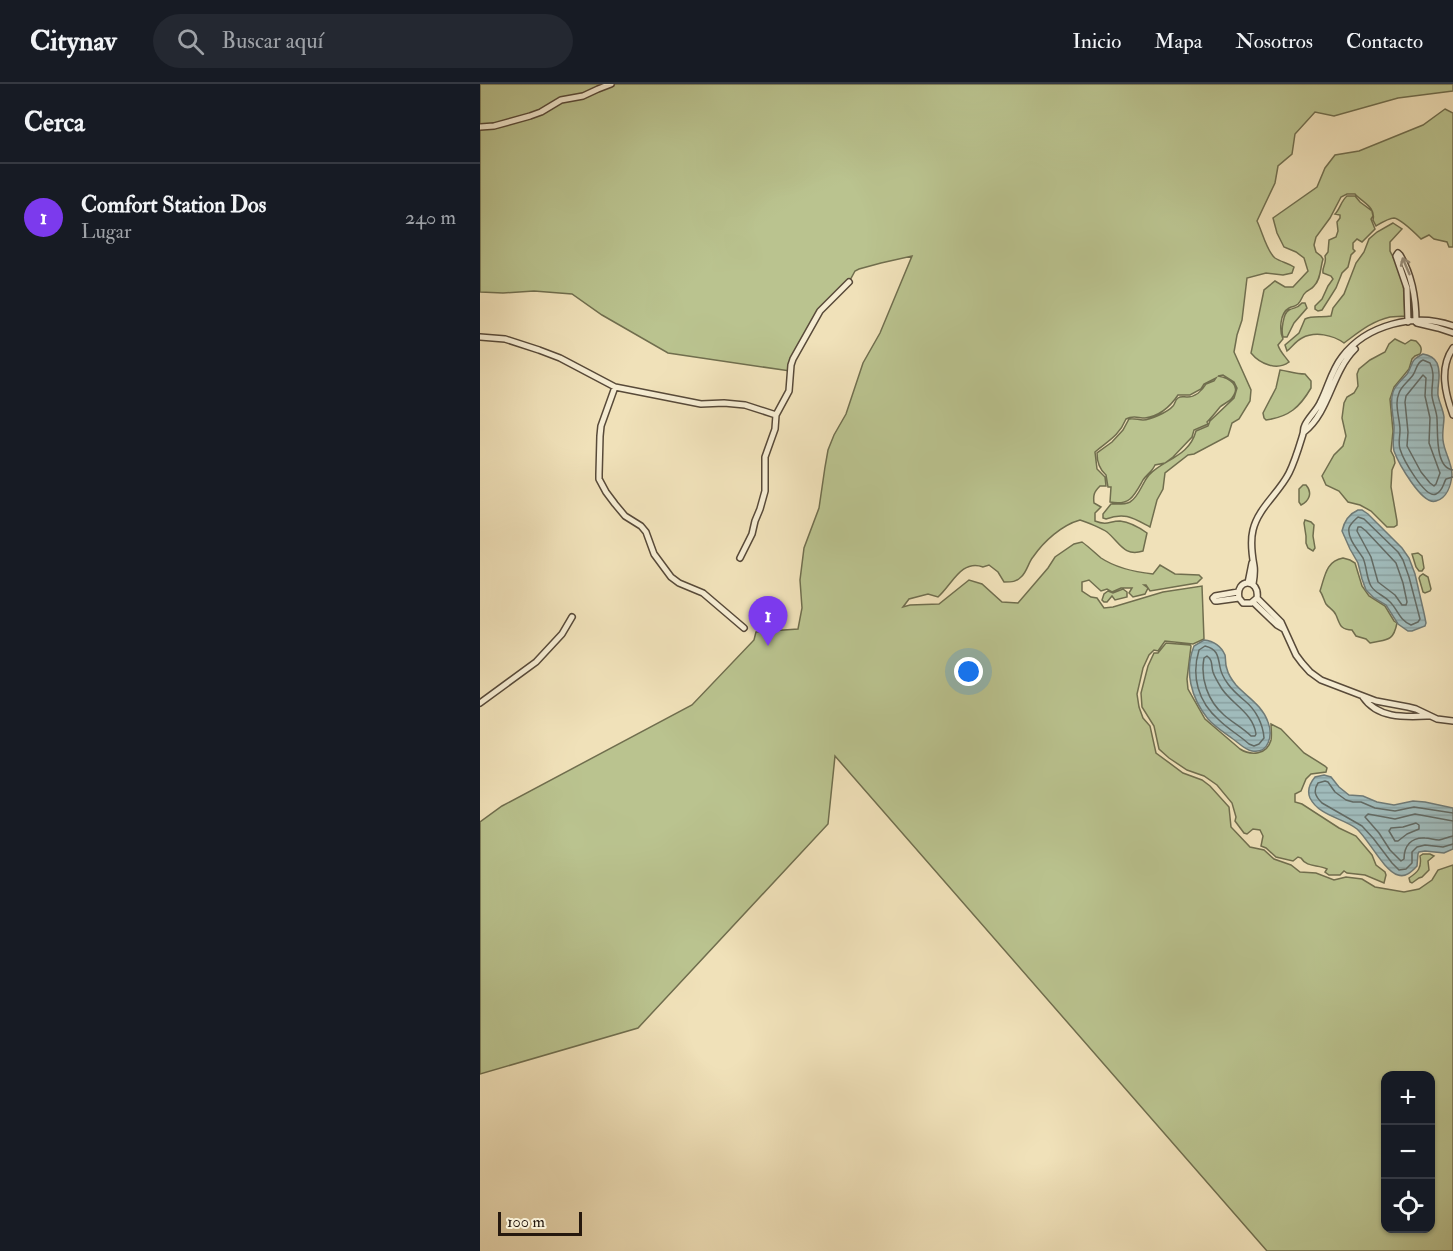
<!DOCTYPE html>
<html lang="es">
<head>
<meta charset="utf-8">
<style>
  body { margin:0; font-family:"IM FELL Double Pica",serif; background:#242831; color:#f1f3f6 }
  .controls { position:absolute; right:18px; bottom:18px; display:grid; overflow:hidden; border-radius:12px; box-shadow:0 2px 4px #0004 }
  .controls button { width:54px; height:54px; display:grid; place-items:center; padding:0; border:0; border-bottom:2px solid #363941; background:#171b24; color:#f1f3f6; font:30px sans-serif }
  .scale { position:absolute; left:18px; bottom:15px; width:84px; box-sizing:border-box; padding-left:6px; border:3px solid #25180e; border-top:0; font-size:16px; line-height:21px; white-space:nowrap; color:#25180e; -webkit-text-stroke:4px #f5ecd2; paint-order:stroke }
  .you { position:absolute; left:489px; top:588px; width:21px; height:21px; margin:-15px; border:4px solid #fff; border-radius:50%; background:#1a73e8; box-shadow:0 0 0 9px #1a73e833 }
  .badge { display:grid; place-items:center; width:39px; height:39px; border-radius:50%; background:#7c3aed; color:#fff; font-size:20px; font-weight:700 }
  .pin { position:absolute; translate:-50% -50px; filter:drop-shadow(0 2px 3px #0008) }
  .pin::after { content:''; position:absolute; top:32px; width:21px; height:18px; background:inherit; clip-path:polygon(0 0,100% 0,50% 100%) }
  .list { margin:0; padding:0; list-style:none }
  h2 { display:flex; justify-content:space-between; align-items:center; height:78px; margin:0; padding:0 24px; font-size:26px }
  h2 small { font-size:20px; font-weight:400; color:#9ea1a6 }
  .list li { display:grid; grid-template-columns:39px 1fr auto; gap:18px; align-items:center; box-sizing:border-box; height:108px; padding:0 24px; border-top:2px solid #363941 }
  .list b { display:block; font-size:22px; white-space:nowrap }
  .list p { margin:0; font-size:20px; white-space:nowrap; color:#9ea1a6 }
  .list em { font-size:20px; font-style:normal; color:#9ea1a6 }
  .icon { flex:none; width:33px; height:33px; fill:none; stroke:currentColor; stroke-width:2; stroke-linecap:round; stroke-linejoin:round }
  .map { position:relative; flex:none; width:973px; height:1167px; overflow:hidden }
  header { display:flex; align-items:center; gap:36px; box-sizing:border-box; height:84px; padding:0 30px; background:#171b24; border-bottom:2px solid #363941 }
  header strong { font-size:28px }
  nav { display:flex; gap:33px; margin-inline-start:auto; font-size:21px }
  .search { width:420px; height:54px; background:#242831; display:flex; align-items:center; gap:15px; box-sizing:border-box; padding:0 21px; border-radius:33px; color:#9ea1a6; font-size:22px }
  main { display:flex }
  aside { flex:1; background:#171b24 }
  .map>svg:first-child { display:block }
  .grass { fill:#bac38f; stroke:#706e4e; stroke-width:1.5; fill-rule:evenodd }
  .water { fill:url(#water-rules); stroke:#6f7a76; stroke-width:1.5 }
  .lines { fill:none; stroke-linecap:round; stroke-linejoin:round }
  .shore { stroke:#626a64; stroke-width:1.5 }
  .minor-casing { stroke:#584a39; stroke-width:8 }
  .minor { stroke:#f5ecd2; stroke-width:5 }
  .oneway { stroke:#978d7a }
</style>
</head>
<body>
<header>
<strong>Citynav</strong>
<div class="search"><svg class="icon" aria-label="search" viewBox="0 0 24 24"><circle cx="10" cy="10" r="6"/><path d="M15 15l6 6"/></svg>Buscar aquí</div>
<nav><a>Inicio</a><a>Mapa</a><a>Nosotros</a><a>Contacto</a></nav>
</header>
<main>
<aside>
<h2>Cerca<small></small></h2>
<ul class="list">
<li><span class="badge">1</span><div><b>Comfort Station Dos</b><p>Lugar</p></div><em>240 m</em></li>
</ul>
</aside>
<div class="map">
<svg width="973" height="1167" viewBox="0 0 973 1167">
  <defs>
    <pattern id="water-rules" width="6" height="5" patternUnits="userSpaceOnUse" patternTransform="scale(1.5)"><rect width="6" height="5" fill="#a0bbbb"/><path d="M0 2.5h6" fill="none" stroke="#8aa0a0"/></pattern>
  </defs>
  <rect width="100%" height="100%" fill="#f0e1b9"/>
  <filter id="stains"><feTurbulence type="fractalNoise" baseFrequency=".00333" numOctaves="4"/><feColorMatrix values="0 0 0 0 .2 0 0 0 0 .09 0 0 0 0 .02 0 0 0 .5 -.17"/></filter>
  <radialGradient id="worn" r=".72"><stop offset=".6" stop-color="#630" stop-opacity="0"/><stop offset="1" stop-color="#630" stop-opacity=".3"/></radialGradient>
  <path class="grass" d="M0 0H973V7L918 14 854 32 835 28 815 50 812 70 798 82 795 99 777 137C782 147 787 168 795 174 801 178 808 179 814 183L812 189 803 191 786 189 767 194 762 236 757 251 754 268 771 306 770 317 759 335 752 339 748 352 714 370 708 371 685 389 683 405 677 416 670 443C653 434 645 428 626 435L623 434V430L631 420C636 420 644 421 650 418 659 413 662 399 669 391 684 375 709 373 716 347L728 342 730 337 754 314 757 304 754 298 743 291 738 292C749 294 762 301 752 314 749 318 743 320 740 323 736 328 732 333 727 338L728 340 714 346 712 353 693 373 685 379 675 381C672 388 666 391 663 396 654 412 650 422 630 418L631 403H628L626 391C619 385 617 378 617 369L632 358 643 346 649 335C655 334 658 336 663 336 670 336 688 328 693 322 695 320 695 316 698 314 701 312 703 313 707 313 715 313 722 307 726 300L734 297 736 294 724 300 721 305 710 311H698C690 323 680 332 665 334 658 334 653 331 646 335 639 352 628 357 615 368L617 385 625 393 626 402H620C614 408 613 411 614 419L621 423 615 429V437C628 442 629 437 640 437 649 438 660 444 667 449L663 467C644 473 640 459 627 448 623 445 607 438 600 436 582 441 564 457 553 473 548 479 547 488 541 493 536 498 532 498 524 498L518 488 509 481 503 483C481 475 472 501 458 513L448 510 429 515 423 523 430 521 459 520 489 496 502 500 522 518 538 519 568 484 575 473 594 460 602 458C609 463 615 469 621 474 636 484 655 488 673 490L680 481 695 490 719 491 722 494 717 499 670 507 666 501H664L668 504 665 510 653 513 649 509 652 504H641L632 508 627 505 621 507 609 496 602 498V507L611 513 617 514 624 524 633 523 683 508 722 502 724 555 713 560 685 557 678 567 674 566 669 571 663 584 657 610 659 623 663 634 670 642 676 669 703 689 722 696 730 702 749 723 751 743 770 763 784 766 794 775 811 781 820 788 836 789 854 796 866 793 882 795 895 803 924 808 939 805 952 796 958 786 973 781V1167H787L355 672 348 740 158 944 0 990V738L22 722 212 621 274 556 276 548 318 545 322 524 320 496 324 464 339 424 345 383 348 366 354 351 366 330 383 279 400 249 432 172 401 179 379 185 375 187 369 198 340 227 313 275 310 287 188 269 122 231 92 210 54 207 23 209 0 208ZM906 992H950V1144H906Z
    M965 25 973 29V163H969L967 158 954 155 949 151 941 155C936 150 921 135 914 134 909 134 901 139 896 142L893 136C896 123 883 119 875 110H867L861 113 850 134 836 153 834 161 836 168 841 172 843 175C840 185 841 195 834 202 832 205 828 206 826 208 822 211 822 216 818 220 813 224 814 221 809 224 800 229 799 246 803 255L798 261C800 268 805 272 809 278 797 287 780 280 771 269L784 206 795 197 805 203H813L828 187 824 174 816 168 804 163 797 149 793 134 837 103 845 84 855 71 879 67 943 41Z
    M867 112H875L880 118 892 127 893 132 891 135 895 145 882 158 877 155 873 159V165L875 167 871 171 868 183 862 189 856 204 842 226 838 227 835 225V222L842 215 848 202 853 195 851 192 843 189C842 182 847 180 845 172L848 168 849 156 856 153 858 147 857 138 860 134V131L855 130C860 125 861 117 867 112Z
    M913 139 922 145 910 158V167L918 183 923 195 925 232C920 233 915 232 910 233 892 237 879 248 864 259 853 251 835 247 822 254 816 257 812 263 807 267L805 261 819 249 825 235C833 231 842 234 851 232L853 224 864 210 876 179 884 168 889 155 897 148Z
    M822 219H825L827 224 814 239 807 253H803C801 247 803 229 809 226 815 223 817 225 822 219Z
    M915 255 925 260 931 256 936 257C940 261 943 264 940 270L935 272 932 275 929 285 914 303 910 315 913 347 911 367 914 373 915 379 912 386 911 403 917 437V441L914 443H907L891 427 880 421 868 418 859 407 846 401 842 392 854 371 863 362 866 352 862 334 864 319 867 313 874 309 878 302 877 290 879 285 890 276 905 268 909 260Z
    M800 286C808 287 816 290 825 290L831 297V304C820 323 809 333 786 336L784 334 783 329 796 304Z
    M823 401H826C833 409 829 417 821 421L819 418V405Z
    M825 436 831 438 834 441 833 452 835 464 833 467 828 464 826 459V452L824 439Z
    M938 469 942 472 944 484 942 487H939L936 483 932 470Z
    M863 474 870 476 875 479 882 502 889 512 905 522 914 537 917 539C913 559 906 555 890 559L886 555 876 552 872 546C860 546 860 540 856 531 854 526 849 524 846 520 844 517 843 511 840 507 845 492 846 477 863 474Z
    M943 490 948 493 951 505 950 507 945 509 943 508 939 494 940 492Z
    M643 505 647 508V513L635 516 632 512 627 518H624L622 516 624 510 628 507 633 509Z
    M686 559 710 561 711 562 707 595 708 605 725 635 760 665C771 672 787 671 791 656 792 651 791 645 791 640L801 645 824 669 845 682 847 684 846 688 831 690 826 695 821 707 815 710V718L822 720 859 744 876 752 892 771 896 781 905 788 906 791 904 799 885 791 867 789 864 787 860 791H849L845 788 847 785C838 780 827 784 821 774L818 773 813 777 796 773 786 764 781 762 783 752 780 746 773 745 767 750 764 749 755 737 756 733 752 719 737 701 724 692 707 686 689 674 679 665 674 642 662 623 661 609 668 582 674 569H678Z
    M943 770H950L954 772 948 777 949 786 942 793 939 794 932 799 930 798 929 794C938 788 942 784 940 772Z"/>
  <path class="water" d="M943 270C949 271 954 273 957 279 962 290 957 300 958 311 959 318 963 325 964 333 964 340 962 348 963 356 964 368 972 378 972 391 971 401 967 414 956 417 942 422 918 378 914 367 912 360 914 352 914 344 914 333 909 319 913 308 915 301 922 296 927 290 934 279 929 277 943 270Z
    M878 426H882L888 430 922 464 929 474 935 490 944 529 946 539 945 542 932 547H928L918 540 906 521 894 514 886 506 882 495 878 479 870 465 862 447C864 438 869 430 878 426Z
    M724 556C733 557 741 562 745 571 746 576 745 581 747 585 748 590 752 596 756 601 767 613 782 621 788 638 793 651 789 670 772 667 765 666 759 659 753 655 745 649 735 643 728 635 711 614 704 587 714 562Z
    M844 691 851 693 859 703 869 711 883 712 897 718 914 721 933 717 945 718 973 724V765L964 769 945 767 939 768 938 770 937 782C932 787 926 794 918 791 904 787 889 756 877 745 863 734 839 732 830 714 827 707 830 699 835 693Z"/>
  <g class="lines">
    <path class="shore" d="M943 291 946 294 945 312 950 334 949 359 960 389 956 400 954 402 950 399 941 388 927 362 928 348 925 318 926 312Z
      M973 386C955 384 958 349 957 335 957 328 953 320 952 312 951 299 956 292 950 279L943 276C936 279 937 285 933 291 929 297 921 302 919 309 914 320 920 335 920 346 920 353 918 359 920 365 923 375 945 415 956 410 963 407 963 400 966 395L973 393
      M878 433 884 435 918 468 923 476 929 493 940 535 938 538 931 541C918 535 918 525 909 517 903 511 895 509 891 502 886 493 887 483 883 474 878 466 867 454 869 444 870 440 875 436 878 433Z
      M878 443H881L886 447 916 479 923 499 927 518 926 521H922L915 511 898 498 891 473 877 447Z
      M725 562C738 565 738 573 740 583 741 589 745 596 748 600 753 607 759 612 765 617 776 626 783 640 784 654L779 660 774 662 769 660C759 651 748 645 739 636 718 618 711 592 719 566Z
      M727 572C733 576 731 581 733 588 735 594 739 600 742 605 753 621 773 629 776 650L775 652H771C763 644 753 639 744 631 728 617 720 595 724 574Z
      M973 729 934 723 915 727 895 724 881 718H873L866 716 855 708 848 698 845 697 838 699C833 707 835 712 842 719L882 742 893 754 912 779 919 786 926 785 932 779V768L937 763 945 761 963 763 973 760
      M973 737 935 730 915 735 888 730 885 733 899 749 910 766 921 777 924 775C924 762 931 753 945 754 950 754 954 756 959 756 964 755 968 753 973 752
      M936 739 939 741V745L927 750 918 757H915L909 747 911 744 923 743Z"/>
    <g class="minor-casing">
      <path id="minor" d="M0 43 14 42 50 32 61 28 81 16 103 12 118 5 131 0
        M928 238 927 204 916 172 918 169 920 171C932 191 936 214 936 238
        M937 239 958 244 973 249
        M0 253 25 255 59 266 80 274 135 303 221 320 244 319 265 321 296 331
        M973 264C959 284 965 309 973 331
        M135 303 121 342 120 352 119 390V395L126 408 135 420 145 432 161 442 166 448 174 470 191 493 199 499 223 509 264 544
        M824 348C850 327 851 289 875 265
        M260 474 272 450 275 437 280 425 285 407V373L295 345 296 331 309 307 311 281 313 275 340 227 369 198
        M768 499 772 479
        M773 500C774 494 775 488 774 482 772 471 770 458 773 446 778 424 799 409 809 389 815 377 819 363 823 350 824 346 823 345 825 341 829 333 836 327 840 319 848 304 851 287 862 273 886 241 935 228 973 242
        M758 508 735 512 733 514 735 517H737L759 514
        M777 514 771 519H763L759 514C755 494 780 494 777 514L801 538 816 571 822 579 830 588 841 596 896 617 928 623 936 625 957 635 973 637
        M773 518 797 541 804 545
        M883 613C898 635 925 633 949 632
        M0 619 56 578 82 550 92 533"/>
    </g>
    <use href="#minor" class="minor"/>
  </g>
  <defs><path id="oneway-shaft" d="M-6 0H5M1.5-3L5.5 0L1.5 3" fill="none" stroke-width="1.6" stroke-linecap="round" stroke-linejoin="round" transform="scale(1.5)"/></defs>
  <use class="oneway" href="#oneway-shaft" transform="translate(926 182) rotate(-113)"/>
  <rect width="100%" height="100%" filter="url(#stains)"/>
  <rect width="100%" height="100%" fill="url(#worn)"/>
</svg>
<div class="controls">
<button>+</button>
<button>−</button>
<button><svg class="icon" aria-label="locate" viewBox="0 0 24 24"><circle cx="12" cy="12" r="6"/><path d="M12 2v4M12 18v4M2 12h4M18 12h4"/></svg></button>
</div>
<div class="scale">100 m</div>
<div class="you"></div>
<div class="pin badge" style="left:288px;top:562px">1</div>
</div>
</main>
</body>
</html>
